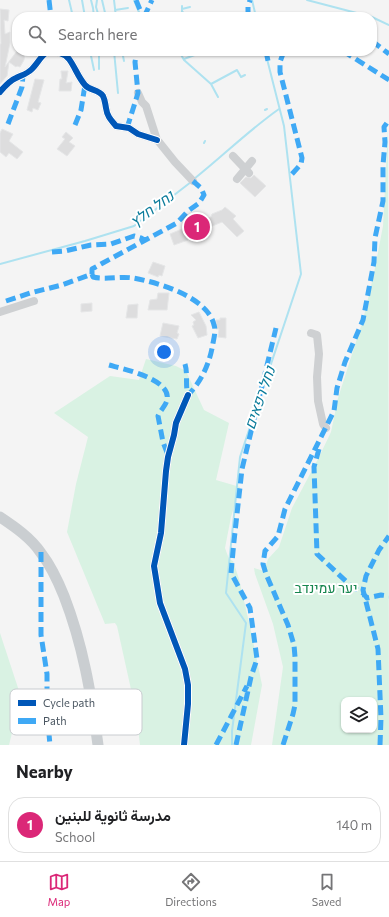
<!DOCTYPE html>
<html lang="en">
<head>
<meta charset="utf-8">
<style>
  body { margin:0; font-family:Commissioner,Vazirmatn,Heebo,sans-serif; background:#f2f2f2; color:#202124 }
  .controls { position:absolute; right:12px; bottom:12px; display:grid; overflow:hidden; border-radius:8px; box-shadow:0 1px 3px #0004 }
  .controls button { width:36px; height:36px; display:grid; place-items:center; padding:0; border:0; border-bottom:1px solid #e0e0e0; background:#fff; color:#202124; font:20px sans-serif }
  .you { position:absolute; left:164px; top:352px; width:14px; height:14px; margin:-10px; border:3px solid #fff; border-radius:50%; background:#1a73e8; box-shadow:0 0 0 6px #1a73e833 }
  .badge { display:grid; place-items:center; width:26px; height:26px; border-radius:50%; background:#db2777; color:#fff; font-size:13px; font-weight:700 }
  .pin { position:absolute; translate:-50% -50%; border:2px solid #fff; box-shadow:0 1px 4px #0006 }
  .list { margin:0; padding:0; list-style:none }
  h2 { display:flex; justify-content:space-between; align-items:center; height:52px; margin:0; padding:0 16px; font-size:17px }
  h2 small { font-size:13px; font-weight:400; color:#757577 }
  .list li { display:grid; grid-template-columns:26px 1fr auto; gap:12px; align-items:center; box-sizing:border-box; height:56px; margin:0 8px 8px; padding:0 8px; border:1px solid #e0e0e0; border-radius:16px }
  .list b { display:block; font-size:15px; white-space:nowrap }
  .list p { margin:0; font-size:13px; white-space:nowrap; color:#757577 }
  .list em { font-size:13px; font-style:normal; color:#757577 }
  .icon { flex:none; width:22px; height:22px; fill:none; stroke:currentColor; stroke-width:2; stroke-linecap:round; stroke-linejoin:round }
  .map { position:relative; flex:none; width:389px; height:745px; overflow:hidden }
  .search { position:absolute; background:#fff; box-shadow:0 1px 3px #0004; left:12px; right:12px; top:12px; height:44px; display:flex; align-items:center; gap:10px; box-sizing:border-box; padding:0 14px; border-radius:16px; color:#757577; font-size:15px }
  .sheet { height:116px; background:#fff }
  nav { display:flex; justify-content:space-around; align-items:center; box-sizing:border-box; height:56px; border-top:1px solid #e0e0e0; background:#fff; font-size:11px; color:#757577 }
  nav a { display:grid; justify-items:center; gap:2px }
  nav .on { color:#db2777 }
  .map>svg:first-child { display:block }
  .green { fill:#d9f2e3; fill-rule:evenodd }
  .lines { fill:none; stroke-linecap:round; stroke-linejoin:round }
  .stream { stroke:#aee2f0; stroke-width:2 }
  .building { fill:#ddddde; stroke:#e5e6e7 }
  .minor { stroke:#ced0d2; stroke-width:8 }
  .major { stroke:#caced1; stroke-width:11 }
  .quiet { stroke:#3fa9f5; stroke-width:5; stroke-dasharray:10 5; stroke-linecap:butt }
  .cycleway-casing { stroke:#fff; stroke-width:8 }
  .cycleway { stroke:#0057b8; stroke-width:6 }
  .labels { text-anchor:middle; stroke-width:4; stroke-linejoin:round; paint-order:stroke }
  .park-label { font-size:14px; fill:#17864f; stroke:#fff }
  .water-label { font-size:15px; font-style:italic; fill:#0c7c9b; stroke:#fff }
  .key { fill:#fff; stroke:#c9ccd0; stroke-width:1 }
  .key-label { font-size:11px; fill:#4a5661 }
</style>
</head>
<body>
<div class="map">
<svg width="389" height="745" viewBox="0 0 389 745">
  <rect width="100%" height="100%" fill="#f4f4f4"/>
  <path class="green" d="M388 129 389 745H272L283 667 273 624 255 574 254 568 264 571 268 559 279 547 292 508 319 457 331 432 338 398 363 320 374 273 383 226ZM344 700H374V730H344Z
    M146 359 176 366 186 371 204 410 229 423 216 480 240 487 231 517 225 548 229 559 233 561 239 579 251 631 262 685 251 745H140L136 712 117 626 115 623 105 624 67 532 76 484 88 437 54 413 110 376 139 380Z
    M0 633 21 697 9 745H0Z"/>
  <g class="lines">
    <path class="stream" d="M69 0 73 17
      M82 0 85 17
      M91 0 93 8 94 17
      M97 0 96 7 99 17
      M102 0 106 17
      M114 0 116 17
      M134 0 141 17
      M252 0 256 17
      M307 0 372 17
      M182 9 190 7
      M115 10 128 8
      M182 11 185 15H188
      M182 17V6
      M372 17 389 25
      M77 51V55
      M90 51 94 70
      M99 51V69
      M102 51 103 52
      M114 51 118 93
      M122 51 124 61
      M179 51 184 60 211 84 218 97
      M184 59 205 51
      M211 84 237 70 241 77 245 75
      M265 110 267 109
      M204 143 205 141
      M194 179C223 156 249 130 279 109
      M0 264 85 241 134 226 191 182
      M232 745V731L246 623 226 593 240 457 301 274 284 126 265 51"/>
  </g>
  <path class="building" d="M0 9 9 10 8 21 4 20 5 34 10 32V43L5 67 17 51H25L24 60 20 67 17 66 16 67 9 62 7 76 0 84V44H1Z
    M61 71H68L66 83 72 82 71 91H59L60 79H62Z
    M35 79 44 80 38 102 41 103 38 110 33 108 32 112 27 110Z
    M2 129 13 134 9 141 23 152 17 159 9 153 6 157 0 152V133Z
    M66 132 73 138 69 142 75 146 67 156 57 149 65 139 62 137Z
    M254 175 266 186 255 197 240 183 246 177 251 178Z
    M225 207 236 216 233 219 244 231 237 237 222 222 186 237 188 240 174 245 170 234 211 217 212 214 222 210Z
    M153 262 165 266 162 276 159 275 158 277 148 273Z
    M158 293H169L167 310H148L150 300 157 299Z
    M92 303V311L81 312V304Z
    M138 304 137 318H126L128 305Z
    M199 312 206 326 207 335 198 338 192 326 194 325 193 322 196 320 191 315Z
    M220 318H226V338L218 337 219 329H216V320H220Z
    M163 323 179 326 177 333 179 334 177 339 160 336Z"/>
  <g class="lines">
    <path class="minor" d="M0 92C5 86 9 81 16 78 22 75 27 74 32 69 37 64 41 56 46 53 53 49 64 53 69 59 75 67 78 77 85 85 90 91 98 89 103 96 105 100 105 103 106 108 107 116 111 120 116 126L129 128 138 134 157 140
      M138 93 142 102 146 106 157 140
      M159 142 175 162 193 181
      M233 156 249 173
      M237 179 252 161
      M0 312 34 301
      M311 333 317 335 319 354 317 377 318 401 323 424 326 428
      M184 745 188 704V685L185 669 160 603 154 566 161 533 166 471 168 457 174 435 176 423 188 395"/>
    <path class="major" d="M0 517C15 527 31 538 41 553 51 566 58 581 64 596 83 645 91 693 98 745"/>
    <path class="quiet" d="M49 0 51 17
      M136 0 143 17
      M144 17 152 0
      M248 17V7L250 0
      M372 41 389 54
      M266 51 268 61
      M284 51 280 62V72L302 158 301 164 292 174
      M343 51 389 80
      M8 124 22 87 23 75
      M75 125 81 110 85 85
      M127 128 138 93 135 62 137 51
      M52 252 65 251 91 245 111 244 134 236 141 238 146 241
      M92 274 93 277C106 280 120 276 133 278 157 282 208 297 214 325 216 330 214 338 213 343 210 362 202 381 188 395 185 385 188 374 185 364
      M92 274V269L101 264 177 223 188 211 199 203 204 195 201 188 193 181
      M6 301 30 293 62 285 92 274
      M109 365C123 369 172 379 167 400 166 405 160 411 158 416L163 442 168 455
      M319 449 314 467 317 554 351 586 363 593 367 598 381 595 389 596
      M41 552V635L47 674V712L50 745
      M216 745 247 686
      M236 745 251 677 257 659 250 608 231 573 234 541 242 469 276 328
      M283 745 293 714 295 705V657L294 645 288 625 266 574 263 564 265 551 278 536 285 509 334 411 337 388 345 362 363 320 374 262 375 238 383 201V165L385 142 384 127 389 120
      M380 745 381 718 378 649 363 590 366 576 379 550 389 536"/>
    <g class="cycleway-casing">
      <path id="cycleway" d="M0 92C5 86 9 81 16 78 22 75 27 74 32 69 37 64 41 56 46 53 53 49 64 53 69 59 75 67 78 77 85 85 90 91 98 89 103 96 105 100 105 103 106 108 107 116 111 120 116 126L129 128 138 134 157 140
        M184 745 188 704V685L185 669 160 603 154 566 161 533 166 471 168 457 174 435 176 423 188 395"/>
    </g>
    <use href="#cycleway" class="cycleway"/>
  </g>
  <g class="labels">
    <g class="park-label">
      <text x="326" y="593">יער עמינדב</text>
    </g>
    <g class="water-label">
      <text transform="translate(152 209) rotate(-36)" y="5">נחל חלץ</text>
      <text transform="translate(260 398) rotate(-71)" y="5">נחל רפאים</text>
    </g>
  </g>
  <rect x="10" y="689" width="132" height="46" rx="6" class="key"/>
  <rect x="18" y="700" width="18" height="6" fill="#0057b8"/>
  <rect x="18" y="718" width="18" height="6" fill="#3fa9f5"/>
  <g class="key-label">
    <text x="43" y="707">Cycle path</text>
    <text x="43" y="725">Path</text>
  </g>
</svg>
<div class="controls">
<button><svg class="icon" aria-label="layers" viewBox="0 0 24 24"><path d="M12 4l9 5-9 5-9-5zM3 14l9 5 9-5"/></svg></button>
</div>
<div class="you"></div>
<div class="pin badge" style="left:197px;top:227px">1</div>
<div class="search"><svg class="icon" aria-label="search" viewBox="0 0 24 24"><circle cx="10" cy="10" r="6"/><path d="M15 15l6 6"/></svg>Search here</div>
</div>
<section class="sheet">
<h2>Nearby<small></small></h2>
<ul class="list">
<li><span class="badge">1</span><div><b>مدرسة ثانوية للبنين</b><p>School</p></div><em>140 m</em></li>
</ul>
</section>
<nav>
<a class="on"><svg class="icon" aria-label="map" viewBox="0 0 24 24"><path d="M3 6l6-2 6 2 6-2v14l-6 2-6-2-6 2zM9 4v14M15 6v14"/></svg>Map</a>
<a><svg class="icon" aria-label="directions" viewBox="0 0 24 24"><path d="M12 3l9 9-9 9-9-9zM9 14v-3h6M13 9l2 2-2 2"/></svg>Directions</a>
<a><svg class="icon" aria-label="saved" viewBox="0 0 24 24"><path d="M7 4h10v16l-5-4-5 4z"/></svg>Saved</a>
</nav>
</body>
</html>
